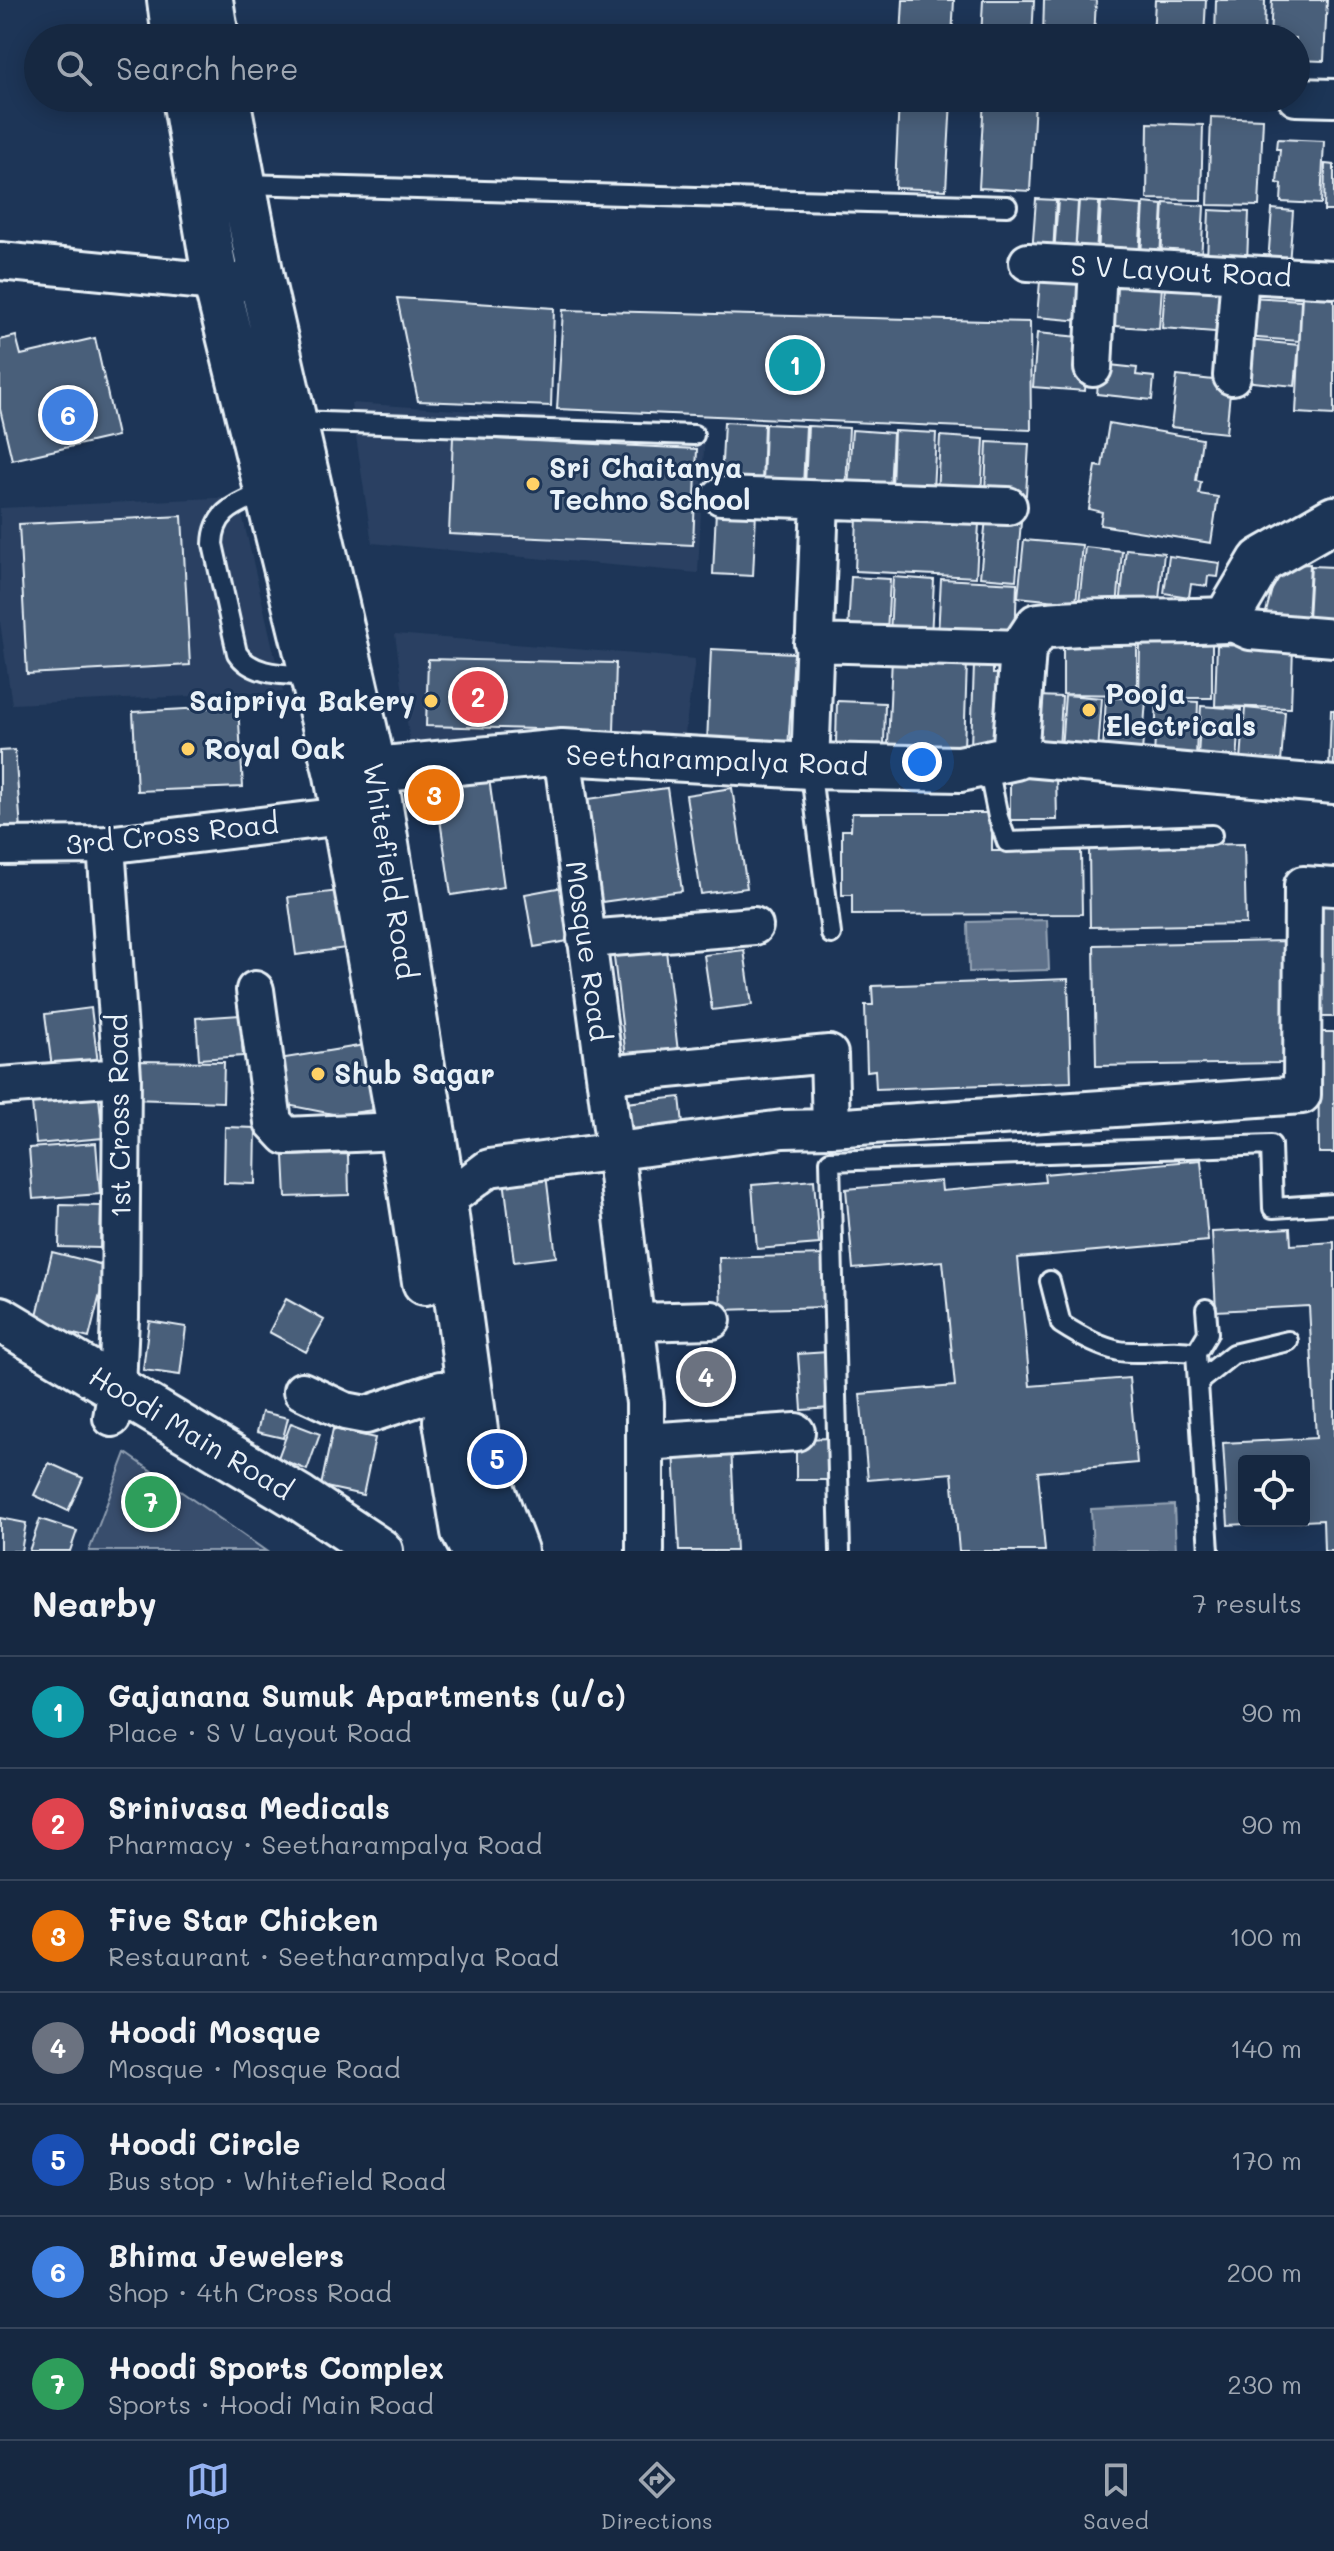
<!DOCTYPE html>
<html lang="en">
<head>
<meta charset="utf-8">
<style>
  body { margin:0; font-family:Mali,sans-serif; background:#1f3048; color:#f1f3f6 }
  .controls { position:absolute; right:24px; bottom:24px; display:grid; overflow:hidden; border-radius:8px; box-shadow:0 4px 20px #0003 }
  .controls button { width:72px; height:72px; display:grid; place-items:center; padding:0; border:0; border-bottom:2px solid #35445a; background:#162841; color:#f1f3f6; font:40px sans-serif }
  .you { position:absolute; left:922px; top:762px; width:28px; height:28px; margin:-20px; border:6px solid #fff; border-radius:50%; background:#1a73e8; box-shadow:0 0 0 12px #1a73e833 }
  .badge { display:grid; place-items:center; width:52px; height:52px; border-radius:50%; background:#95b2f1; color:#fff; font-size:26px; font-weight:700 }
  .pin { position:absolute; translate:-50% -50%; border:4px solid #fff; box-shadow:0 2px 8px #0006 }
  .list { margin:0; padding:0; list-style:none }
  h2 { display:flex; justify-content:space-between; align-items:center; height:104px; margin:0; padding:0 32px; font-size:34px }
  h2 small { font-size:26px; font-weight:400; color:#9ea6b1 }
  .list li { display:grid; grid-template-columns:52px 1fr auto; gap:24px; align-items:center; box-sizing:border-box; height:112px; padding:0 32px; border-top:2px solid #35445a }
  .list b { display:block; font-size:30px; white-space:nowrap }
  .list p { margin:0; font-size:26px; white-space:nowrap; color:#9ea6b1 }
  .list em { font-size:26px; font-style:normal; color:#9ea6b1 }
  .icon { flex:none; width:44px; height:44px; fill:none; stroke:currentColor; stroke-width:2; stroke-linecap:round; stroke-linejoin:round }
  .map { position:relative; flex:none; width:1334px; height:1551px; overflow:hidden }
  .search { position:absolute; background:#162841; box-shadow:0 4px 20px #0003; left:24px; right:24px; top:24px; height:88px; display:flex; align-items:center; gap:20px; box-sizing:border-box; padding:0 28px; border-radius:44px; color:#9ea6b1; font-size:30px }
  .sheet { height:888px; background:#162841 }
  nav { display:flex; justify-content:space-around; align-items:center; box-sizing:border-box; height:112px; border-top:2px solid #35445a; background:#162841; font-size:22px; color:#9ea6b1 }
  nav a { display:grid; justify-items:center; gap:4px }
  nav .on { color:#95b2f1 }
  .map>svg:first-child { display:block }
  .built { fill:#2a4162 }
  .green { fill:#374d6c; stroke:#909fb2; stroke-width:2 }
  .water { fill:#5d7089; stroke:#95a4b5; stroke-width:2 }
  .building { fill:#495e7a; stroke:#e8f1f8; stroke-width:2 }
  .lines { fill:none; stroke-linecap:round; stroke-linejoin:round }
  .service-casing { stroke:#e8f1f8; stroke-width:24 }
  .minor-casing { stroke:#e8f1f8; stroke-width:42 }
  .tertiary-casing { stroke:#e8f1f8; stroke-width:50 }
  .secondary-casing { stroke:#e8f1f8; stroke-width:50 }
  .primary-casing { stroke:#e8f1f8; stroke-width:50 }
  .service { stroke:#1d3557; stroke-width:18 }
  .minor { stroke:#1d3557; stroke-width:36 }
  .tertiary { stroke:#1d3557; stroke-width:44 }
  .secondary { stroke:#1d3557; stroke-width:44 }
  .primary { stroke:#1d3557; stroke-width:44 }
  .poi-dot { fill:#ffd166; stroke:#1d3557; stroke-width:3 }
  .labels { text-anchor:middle; stroke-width:6; stroke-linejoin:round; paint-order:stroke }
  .street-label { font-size:28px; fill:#e8f1f8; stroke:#1d3557 }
  .poi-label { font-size:28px; font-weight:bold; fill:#e8f1f8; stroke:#1d3557; text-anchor:start }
</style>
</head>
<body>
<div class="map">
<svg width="1334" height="1551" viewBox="0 0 1334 1551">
  <rect width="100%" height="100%" fill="#1d3557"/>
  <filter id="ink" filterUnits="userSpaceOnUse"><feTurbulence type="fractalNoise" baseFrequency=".0125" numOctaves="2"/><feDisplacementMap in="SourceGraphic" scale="16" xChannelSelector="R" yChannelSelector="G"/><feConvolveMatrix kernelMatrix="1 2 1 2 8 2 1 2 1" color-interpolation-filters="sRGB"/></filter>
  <g filter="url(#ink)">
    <path class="built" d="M351 403 705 426 698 573 372 543Z
      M238 497 283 692 12 704 0 622V508Z
      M395 634 695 659 684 740 410 743Z"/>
    <path class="green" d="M126 1453 266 1551H89Z"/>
    <path class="water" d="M1047 920 1049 970 969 972 968 922Z
      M1174 1505 1176 1551H1093L1091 1509Z"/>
    <path class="building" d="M903 0H954L952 38H901Z
      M983 0H1034L1032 38H981Z
      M1044 0H1096L1094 38H1043Z
      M1155 0H1206L1204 38H1153Z
      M1216 0H1265L1264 38H1215Z
      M1272 0H1327L1324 61 1296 60V38H1270Z
      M899 98 951 100 946 190 895 188Z
      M984 98 1035 101 1030 191 979 188Z
      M1211 117 1263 119 1259 206 1208 205Z
      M1148 123 1203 125 1201 200 1147 199Z
      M1277 139 1324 141 1321 204 1281 202 1282 184 1277 183 1280 149H1276Z
      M1325 164 1334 165V211H1324Z
      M1036 199 1056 200 1053 254 1032 253Z
      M1058 200 1078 202 1075 255 1054 254Z
      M1079 201 1099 202 1096 256 1075 255Z
      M1101 202 1142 205 1139 259 1098 256Z
      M1144 203 1163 205 1160 258 1141 257Z
      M1164 203 1204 206 1201 261 1161 259Z
      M1272 209 1293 211 1289 265 1268 263Z
      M1209 210 1249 212 1247 262 1207 260Z
      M1040 281 1085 285 1082 321 1037 317Z
      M1104 281 1162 286 1159 329 1101 325Z
      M1165 286 1231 290 1228 333 1162 328Z
      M1302 295 1334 297V415L1296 413Z
      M1248 297 1301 300 1299 341 1245 337Z
      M397 298 554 308 551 406 418 401Z
      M563 310 1030 322 1031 430 557 409Z
      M1037 333 1089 338 1085 391 1033 387Z
      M16 336 21 355 95 338 117 436 12 460 0 409V340Z
      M1247 340 1299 345 1295 386 1243 381Z
      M1100 364 1137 368 1136 375 1154 377 1152 400 1097 394Z
      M1177 376 1231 382 1226 433 1171 427Z
      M724 422 764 424 762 484 721 482Z
      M1109 423 1202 439 1196 481 1201 482 1199 494 1218 497 1211 543 1100 525 1102 512 1089 509 1096 466 1102 467Z
      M765 424 806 426 803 486 763 484Z
      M808 426 849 428 846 488 805 486Z
      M852 430 893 433 890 490 848 488Z
      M894 431 936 433 933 491 892 488Z
      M940 436 984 439 981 497 937 494Z
      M453 437 697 449 693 545 449 534Z
      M987 442 1029 444 1026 495 985 493Z
      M716 510 756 512 753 576 713 574Z
      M182 516 190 665 27 674 19 524Z
      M857 517 979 523 976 577 855 571Z
      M986 518 1021 522 1016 580 980 577Z
      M1024 540 1082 545 1076 603 1018 597Z
      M1085 547 1122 551 1117 607 1079 603Z
      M1126 549 1164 553 1159 599 1148 598 1147 608 1120 606Z
      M1169 556 1220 563 1218 577 1208 576 1207 586 1191 584 1189 597 1164 593Z
      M1310 564 1307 620H1264L1276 573 1293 565Z
      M1311 566 1334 567V621L1308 620Z
      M851 577 890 579 887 633 848 631Z
      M893 577 934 580 931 637 890 635Z
      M941 579 1017 583 1015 639 938 635Z
      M1063 642H1137V695L1063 694Z
      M1140 644H1212V698H1139Z
      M1217 645 1293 647 1291 708 1215 706Z
      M711 649 794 653 788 749 707 744Z
      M892 658 967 662 964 748 888 745Z
      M428 659 616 663 614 731 426 726Z
      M993 663V674L1008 673 994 747 971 746 974 665Z
      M1065 695 1102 698 1098 752 1061 749Z
      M1038 696 1062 697 1059 749 1036 748Z
      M1106 697 1146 700 1142 752 1103 749Z
      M1157 700 1198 702 1196 758 1154 756Z
      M837 701 885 703 884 745 836 743Z
      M238 706 243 787 137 791 133 712Z
      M1201 706 1241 709 1237 760 1198 757Z
      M1245 708 1285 712 1281 763 1241 760Z
      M1331 710H1334V769H1329Z
      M15 750 21 830 0 832V751Z
      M1056 774 1057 820H1010V775Z
      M489 778 504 887 451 895 435 785Z
      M667 788 682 891 594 903 581 800Z
      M732 788 747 888 701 894 686 795Z
      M852 813H992V851H1081L1082 914 852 915V895H842V830H851Z
      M1244 844 1246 924 1090 927 1089 847Z
      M563 887 573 940 534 947 525 894Z
      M339 891 346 948 296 955 288 897Z
      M1317 895H1334V1017H1319Z
      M1287 941 1284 1063 1096 1066 1094 945Z
      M665 942 679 1060 627 1066 613 949Z
      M744 950 752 1005 712 1010 704 955Z
      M1068 979 1071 1082 876 1089 875 1070 867 1071 865 1005H873L872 986Z
      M91 1008 98 1063 52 1068 45 1014Z
      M240 1015 243 1056 199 1059 196 1018Z
      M1318 1032H1334V1153H1319Z
      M365 1045 373 1110 338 1115 287 1105 279 1059Z
      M133 1061 224 1062 223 1102 130 1099Z
      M98 1087 103 1138 36 1144 31 1093Z
      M680 1097 684 1133 630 1139 626 1103Z
      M225 1127 256 1128 255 1184 224 1183Z
      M96 1143 100 1194 33 1199 29 1148Z
      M348 1154 349 1195 286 1197 284 1156Z
      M1201 1160 1208 1241 1018 1258 1030 1386 1129 1378 1137 1463 1038 1472 1045 1551H959L952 1473 868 1480 860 1394 955 1386 943 1261 853 1269 846 1189 941 1181 942 1191 1045 1182 1044 1174Z
      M545 1166 556 1257 514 1262 503 1171Z
      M814 1180 819 1244 757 1249 752 1185Z
      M60 1205 101 1206 100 1248 59 1247Z
      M1290 1228 1291 1245 1334 1242V1551H1324L1323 1520 1304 1521V1461H1244V1521H1303L1228 1525 1223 1443 1316 1438 1309 1306 1216 1311 1212 1232Z
      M52 1252 107 1266 89 1338 35 1324Z
      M826 1255 828 1307 721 1310 719 1258Z
      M286 1299 324 1320 306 1352 269 1332Z
      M149 1321 186 1327 180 1375 143 1370Z
      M828 1352 832 1408 802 1410 798 1354Z
      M262 1412 288 1418 283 1438 257 1432Z
      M291 1423 320 1434 307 1470 278 1458Z
      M333 1429 375 1438 363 1495 321 1486Z
      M834 1438V1480H796V1439Z
      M731 1445 736 1551H679L674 1448Z
      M49 1463 83 1478 68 1511 34 1495Z
      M0 1518 26 1523 21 1551H0Z
      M40 1519 77 1531 70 1551H29Z"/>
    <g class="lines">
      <g class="service-casing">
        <path id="service" d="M243 184 1007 206
          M295 421 694 435
          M268 490C240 504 214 508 213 544L237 653C253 677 287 674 313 676
          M810 766 831 934
          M971 773 991 782 998 817 1007 842 1212 835
          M1050 1281 1061 1324C1078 1335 1099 1347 1119 1351 1144 1355 1170 1347 1196 1353L1209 1551
          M1196 1353 1208 1333 1206 1309
          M1198 1382 1233 1354 1288 1341
          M840 1551 830 1161 1271 1145 1273 1208 1334 1204"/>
      </g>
      <g class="minor-casing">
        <path id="minor" d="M1296 97 1334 98
          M0 261 216 282H262
          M1028 262 1334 279
          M1093 368 1098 266
          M1232 376 1240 274
          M721 496 1008 506
          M1226 620 1250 631 1334 638
          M813 643 1023 649
          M562 752 615 1150 645 1403V1551
          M1015 757 1334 785
          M810 766 820 500
          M106 845 122 1077 120 1317 117 1388 112 1418
          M0 846 106 845 343 816
          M586 939 754 926
          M255 990 273 1122 286 1136 399 1131
          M0 1086 122 1077
          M831 1128 1302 1095 1303 885 1334 887
          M444 1202 489 1168 783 1129 831 1128 829 1054 605 1075
          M635 1322 712 1320
          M302 1391 345 1411 366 1415 441 1390
          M645 1442 796 1432"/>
      </g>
      <g class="tertiary-casing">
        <path id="tertiary" d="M374 770 562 752 810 766 960 769 1015 757 1023 649 1038 626C1100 619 1164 623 1226 620L1261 561 1334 519"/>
      </g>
      <g class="secondary-casing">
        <path id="secondary" d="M0 1319 300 1498 380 1551"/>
      </g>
      <g class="primary-casing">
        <path id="primary" d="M170 0 175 38
          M210 0 216 38
          M185 98 216 282 337 775 409 1177 425 1282
          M227 98 262 282 374 770 444 1202 478 1452 515 1551
          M446 1421 464 1532 474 1551"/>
      </g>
      <use href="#service" class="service"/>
      <use href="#minor" class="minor"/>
      <use href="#tertiary" class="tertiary"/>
      <use href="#secondary" class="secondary"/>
      <use href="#primary" class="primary"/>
    </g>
  </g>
  <g class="poi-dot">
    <circle cx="533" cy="484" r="8"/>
    <circle cx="431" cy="701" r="8"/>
    <circle cx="1089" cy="710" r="8"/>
    <circle cx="188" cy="749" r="8"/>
    <circle cx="318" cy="1074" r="8"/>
  </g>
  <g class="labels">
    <g class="street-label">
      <text transform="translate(1181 271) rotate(3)" y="10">S V Layout Road</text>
      <text transform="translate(717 760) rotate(2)" y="10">Seetharampalya Road</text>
      <text transform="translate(172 834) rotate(-6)" y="10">3rd Cross Road</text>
      <text transform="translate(390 871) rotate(81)" y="10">Whitefield Road</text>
      <text transform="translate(588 951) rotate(82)" y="10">Mosque Road</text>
      <text transform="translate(119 1116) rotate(-91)" y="10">1st Cross Road</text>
      <text transform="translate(191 1433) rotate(31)" y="10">Hoodi Main Road</text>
    </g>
    <g class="poi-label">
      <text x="549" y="478">Sri Chaitanya<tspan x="549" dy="32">Techno School</tspan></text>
      <text x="1105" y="704">Pooja<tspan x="1105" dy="32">Electricals</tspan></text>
      <text x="415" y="711" text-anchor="end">Saipriya Bakery</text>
      <text x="204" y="759">Royal Oak</text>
      <text x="334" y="1084">Shub Sagar</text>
    </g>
  </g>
</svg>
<div class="controls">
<button><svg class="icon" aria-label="locate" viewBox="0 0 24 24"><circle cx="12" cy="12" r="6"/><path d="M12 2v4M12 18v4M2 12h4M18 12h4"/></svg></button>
</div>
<div class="you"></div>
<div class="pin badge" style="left:795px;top:365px;background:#0f9aa8">1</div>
<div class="pin badge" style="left:478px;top:697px;background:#e0444e">2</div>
<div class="pin badge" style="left:434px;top:795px;background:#e8710a">3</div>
<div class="pin badge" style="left:706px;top:1377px;background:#6b7280">4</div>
<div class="pin badge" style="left:497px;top:1459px;background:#1a4fb4">5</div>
<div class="pin badge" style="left:68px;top:415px;background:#3f7fe0">6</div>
<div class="pin badge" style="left:151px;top:1502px;background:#2e9e5b">7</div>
<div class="search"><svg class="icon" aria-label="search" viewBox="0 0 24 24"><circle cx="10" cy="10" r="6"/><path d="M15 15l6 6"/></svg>Search here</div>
</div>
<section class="sheet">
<h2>Nearby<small>7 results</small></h2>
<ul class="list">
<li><span class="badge" style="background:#0f9aa8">1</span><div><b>Gajanana Sumuk Apartments (u/c)</b><p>Place · S V Layout Road</p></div><em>90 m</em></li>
<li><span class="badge" style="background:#e0444e">2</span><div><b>Srinivasa Medicals</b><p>Pharmacy · Seetharampalya Road</p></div><em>90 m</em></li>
<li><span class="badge" style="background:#e8710a">3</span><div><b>Five Star Chicken</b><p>Restaurant · Seetharampalya Road</p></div><em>100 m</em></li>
<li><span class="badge" style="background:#6b7280">4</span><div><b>Hoodi Mosque</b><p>Mosque · Mosque Road</p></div><em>140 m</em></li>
<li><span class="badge" style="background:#1a4fb4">5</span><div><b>Hoodi Circle</b><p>Bus stop · Whitefield Road</p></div><em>170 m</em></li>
<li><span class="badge" style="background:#3f7fe0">6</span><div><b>Bhima Jewelers</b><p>Shop · 4th Cross Road</p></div><em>200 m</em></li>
<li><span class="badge" style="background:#2e9e5b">7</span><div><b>Hoodi Sports Complex</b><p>Sports · Hoodi Main Road</p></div><em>230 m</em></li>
</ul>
</section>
<nav>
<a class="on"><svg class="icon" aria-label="map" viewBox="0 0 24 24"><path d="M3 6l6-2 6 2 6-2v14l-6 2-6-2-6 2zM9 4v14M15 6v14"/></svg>Map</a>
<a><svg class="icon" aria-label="directions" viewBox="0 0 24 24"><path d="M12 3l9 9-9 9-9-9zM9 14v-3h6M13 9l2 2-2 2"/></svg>Directions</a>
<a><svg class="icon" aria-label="saved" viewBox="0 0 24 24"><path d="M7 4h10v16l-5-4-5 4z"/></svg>Saved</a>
</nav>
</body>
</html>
